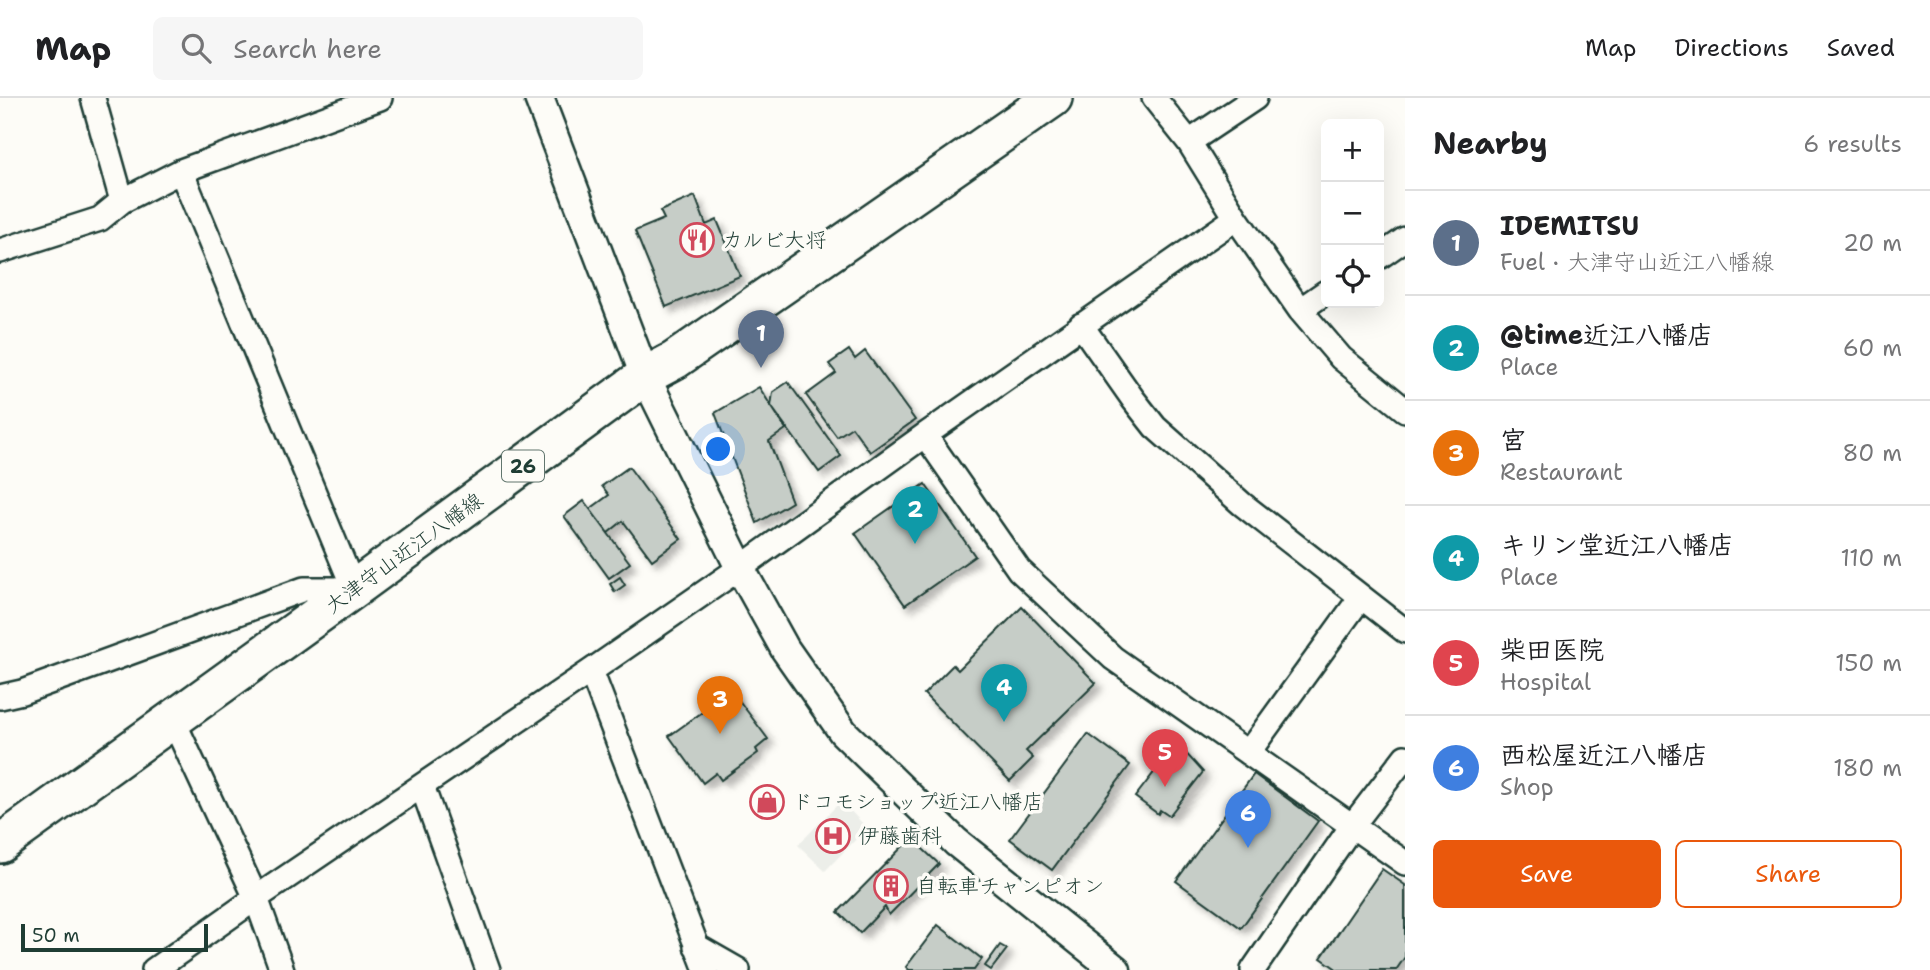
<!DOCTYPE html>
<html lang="en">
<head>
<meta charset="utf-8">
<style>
  body { margin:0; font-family:"Shantell Sans","Klee One",sans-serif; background:#f6f6f6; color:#202124 }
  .controls { position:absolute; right:21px; top:21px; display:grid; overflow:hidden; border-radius:10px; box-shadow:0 7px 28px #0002 }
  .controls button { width:63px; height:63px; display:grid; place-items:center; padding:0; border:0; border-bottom:2px solid #e0e0e0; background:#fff; color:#202124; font:35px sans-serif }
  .scale { position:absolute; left:21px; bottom:18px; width:187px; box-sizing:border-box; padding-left:7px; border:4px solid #1f3d34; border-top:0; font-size:19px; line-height:24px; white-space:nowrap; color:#1f3d34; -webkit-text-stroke:5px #fdfcf7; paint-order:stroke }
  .you { position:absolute; left:719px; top:352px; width:24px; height:24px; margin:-18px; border:5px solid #fff; border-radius:50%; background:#1a73e8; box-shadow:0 0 0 10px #1a73e833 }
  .badge { display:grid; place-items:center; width:46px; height:46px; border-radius:50%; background:#ea580c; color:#fff; font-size:23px; font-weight:700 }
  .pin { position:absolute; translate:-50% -58px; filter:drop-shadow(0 2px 4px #0008) }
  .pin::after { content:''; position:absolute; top:37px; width:24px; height:21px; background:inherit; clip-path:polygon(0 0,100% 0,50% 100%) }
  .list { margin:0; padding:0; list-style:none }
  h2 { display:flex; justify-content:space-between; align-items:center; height:91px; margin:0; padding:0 28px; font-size:30px }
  h2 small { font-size:23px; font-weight:400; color:#757577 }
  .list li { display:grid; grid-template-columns:46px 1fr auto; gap:21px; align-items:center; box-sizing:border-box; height:105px; padding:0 28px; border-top:2px solid #e0e0e0 }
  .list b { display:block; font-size:26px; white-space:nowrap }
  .list p { margin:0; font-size:23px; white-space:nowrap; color:#757577 }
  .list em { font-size:23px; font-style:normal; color:#757577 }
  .actions { display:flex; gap:14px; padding:21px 28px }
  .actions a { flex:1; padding:16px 0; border:2px solid #ea580c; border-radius:10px; text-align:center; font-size:24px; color:#ea580c }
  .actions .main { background:#ea580c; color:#fff }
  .icon { flex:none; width:38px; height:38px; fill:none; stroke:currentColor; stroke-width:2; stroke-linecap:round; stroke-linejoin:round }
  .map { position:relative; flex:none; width:1405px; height:872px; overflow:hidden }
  header { display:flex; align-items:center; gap:42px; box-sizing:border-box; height:98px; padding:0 35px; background:#fff; border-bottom:2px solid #e0e0e0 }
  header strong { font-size:33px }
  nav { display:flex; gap:38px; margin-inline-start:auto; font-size:24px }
  .search { width:490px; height:63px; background:#f6f6f6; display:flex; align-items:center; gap:18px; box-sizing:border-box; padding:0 24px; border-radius:10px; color:#757577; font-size:26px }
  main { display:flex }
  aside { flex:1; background:#fff }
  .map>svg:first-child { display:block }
  .built { fill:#eceee9 }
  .building { fill:#c6cdc7; stroke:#1f3d34; stroke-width:2; filter:url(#shadow) }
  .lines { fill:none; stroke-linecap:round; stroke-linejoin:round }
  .minor-casing { stroke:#1f3d34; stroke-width:28 }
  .tertiary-casing { stroke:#1f3d34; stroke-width:33 }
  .primary-casing { stroke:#1f3d34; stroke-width:42 }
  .minor { stroke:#fdfcf7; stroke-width:23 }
  .tertiary { stroke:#fdfcf7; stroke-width:28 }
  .primary { stroke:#fdfcf7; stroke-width:37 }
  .labels { text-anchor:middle; stroke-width:7; stroke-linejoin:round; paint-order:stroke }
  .shield { fill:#fdfcf7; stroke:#62766e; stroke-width:2 }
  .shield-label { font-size:19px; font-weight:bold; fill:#1f3d34 }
  .poi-label { font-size:21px; fill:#1f3d34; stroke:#fdfcf7; text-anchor:start }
  .street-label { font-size:21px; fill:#1f3d34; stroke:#fdfcf7 }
</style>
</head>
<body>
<header>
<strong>Map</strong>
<div class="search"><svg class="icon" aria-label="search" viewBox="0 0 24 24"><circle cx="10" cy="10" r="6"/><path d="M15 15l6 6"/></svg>Search here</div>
<nav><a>Map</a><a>Directions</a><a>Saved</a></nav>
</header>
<main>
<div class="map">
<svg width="1405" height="872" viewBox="0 0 1405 872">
  <defs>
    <filter id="shadow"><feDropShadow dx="6" dy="6" stdDeviation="3.5" flood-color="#0004"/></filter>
  </defs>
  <rect width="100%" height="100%" fill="#fdfcf7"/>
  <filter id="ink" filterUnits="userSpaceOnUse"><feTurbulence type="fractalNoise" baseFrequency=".0143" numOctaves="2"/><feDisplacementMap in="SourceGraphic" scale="14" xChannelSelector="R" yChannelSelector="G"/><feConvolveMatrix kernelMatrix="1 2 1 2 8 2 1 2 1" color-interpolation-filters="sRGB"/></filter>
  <g filter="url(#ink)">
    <path class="built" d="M841 703 867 730 825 773 798 747Z"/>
    <path class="building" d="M695 98 706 127 717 122 740 178 666 209 635 133 664 121 660 113Z
      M849 252 855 261 865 253 915 322 870 354 852 329 837 339 806 297 836 275 829 266Z
      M788 284 841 358 819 374 771 308 773 294Z
      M759 289 786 331 769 343 792 404 757 425 715 315Z
      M629 369 681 441 652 462 623 423 608 435 590 411 609 397 602 388Z
      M925 386 975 458 905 507 855 435Z
      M584 403 630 465 609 480 564 418Z
      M620 479 625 487 615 494 610 486Z
      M1022 509 1096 585 1026 653 1033 660 1010 683 924 596 953 567 958 572Z
      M732 593 768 641 756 651 758 655 721 682 716 675 703 685 669 638Z
      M1088 636 1130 667 1052 772 1010 741Z
      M1173 650 1180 656 1184 653 1203 674 1169 718 1160 712 1158 716 1135 699Z
      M1254 676 1318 723 1241 830 1176 783Z
      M911 740 939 766 889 817 885 809 860 835 838 814Z
      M1382 771 1405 787V859L1396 872H1338L1321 860Z
      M938 827 982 861 974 872H909L906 869Z
      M1000 847 1007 851 991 872 985 868Z"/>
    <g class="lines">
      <g class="minor-casing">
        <path id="minor" d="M1154 0 1189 44 1236 120 1300 212 1341 260 1405 312
          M1189 44 1255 0
          M122 103 181 73 380 0
          M0 153 100 121 122 103 93 0
          M1379 159 1405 141
          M1300 212 1326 194
          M1081 227 1133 301 1155 329 1242 406 1405 533
          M925 337 1019 472 1113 560 1405 765
          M591 573 706 872
          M0 599 22 594 304 491H354L181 73
          M173 622 256 800 282 872
          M1248 655 1361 499
          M422 688 488 872
          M696 848 738 872
          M154 872 256 800 591 573 740 470 925 337 1236 120
          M1253 872 1352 728 1405 659"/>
      </g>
      <g class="tertiary-casing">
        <path id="tertiary" d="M539 0 645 278 740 470 785 551 843 634 956 744 1116 872"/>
      </g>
      <g class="primary-casing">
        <path id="primary" d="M0 746 354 491 645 278 675 262 1053 0"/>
      </g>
      <use href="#minor" class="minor"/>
      <use href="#tertiary" class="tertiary"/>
      <use href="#primary" class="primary"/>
    </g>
  </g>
  <defs>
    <g id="restaurant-ring" transform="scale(1.75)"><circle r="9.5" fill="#fdfcf7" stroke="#d1495b" stroke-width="1.5"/><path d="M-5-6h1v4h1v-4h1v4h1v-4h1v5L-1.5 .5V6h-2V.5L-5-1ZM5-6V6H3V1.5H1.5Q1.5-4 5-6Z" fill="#d1495b"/></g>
    <g id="shop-ring" transform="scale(1.75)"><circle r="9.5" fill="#fdfcf7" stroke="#d1495b" stroke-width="1.5"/><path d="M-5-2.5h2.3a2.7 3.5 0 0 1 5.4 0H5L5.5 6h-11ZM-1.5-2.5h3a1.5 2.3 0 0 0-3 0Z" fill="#d1495b"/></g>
    <g id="hospital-ring" transform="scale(1.75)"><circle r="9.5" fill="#fdfcf7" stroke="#d1495b" stroke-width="1.5"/><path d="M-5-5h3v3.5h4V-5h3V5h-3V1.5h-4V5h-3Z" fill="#d1495b"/></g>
    <g id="building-ring" transform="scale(1.75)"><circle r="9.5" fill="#fdfcf7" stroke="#d1495b" stroke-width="1.5"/><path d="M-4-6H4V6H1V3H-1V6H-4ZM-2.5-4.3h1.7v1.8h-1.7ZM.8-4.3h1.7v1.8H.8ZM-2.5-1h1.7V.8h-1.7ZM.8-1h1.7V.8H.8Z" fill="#d1495b"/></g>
  </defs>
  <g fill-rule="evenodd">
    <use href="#restaurant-ring" x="697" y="142"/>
    <use href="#shop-ring" x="767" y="704"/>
    <use href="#hospital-ring" x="833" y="738"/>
    <use href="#building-ring" x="891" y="788"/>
  </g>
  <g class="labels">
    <rect class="shield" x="502" y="352.5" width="42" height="31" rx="5"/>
    <g class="shield-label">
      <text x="523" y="375">26</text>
    </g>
    <g class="poi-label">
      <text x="722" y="149">カルビ大将</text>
      <text x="792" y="711">ドコモショップ近江八幡店</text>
      <text x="858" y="745">伊藤歯科</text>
      <text x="916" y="795">自転車チャンピオン</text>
    </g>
    <g class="street-label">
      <text transform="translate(404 455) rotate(-36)" y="7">大津守山近江八幡線</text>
    </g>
  </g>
</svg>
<div class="controls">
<button>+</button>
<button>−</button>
<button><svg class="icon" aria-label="locate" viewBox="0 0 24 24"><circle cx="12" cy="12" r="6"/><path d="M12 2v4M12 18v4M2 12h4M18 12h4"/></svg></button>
</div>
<div class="scale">50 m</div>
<div class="you"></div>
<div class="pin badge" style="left:761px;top:270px;background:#5c6f8a">1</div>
<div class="pin badge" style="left:915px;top:446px;background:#0f9aa8">2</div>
<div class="pin badge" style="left:720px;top:636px;background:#e8710a">3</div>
<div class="pin badge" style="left:1004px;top:624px;background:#0f9aa8">4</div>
<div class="pin badge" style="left:1165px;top:689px;background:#e0444e">5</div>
<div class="pin badge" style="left:1248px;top:750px;background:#3f7fe0">6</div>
</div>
<aside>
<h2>Nearby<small>6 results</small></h2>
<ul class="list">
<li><span class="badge" style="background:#5c6f8a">1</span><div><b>IDEMITSU</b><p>Fuel · 大津守山近江八幡線</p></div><em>20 m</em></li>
<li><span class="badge" style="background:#0f9aa8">2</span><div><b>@time近江八幡店</b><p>Place</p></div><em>60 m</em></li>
<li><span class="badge" style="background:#e8710a">3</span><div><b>宮</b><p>Restaurant</p></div><em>80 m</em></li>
<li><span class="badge" style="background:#0f9aa8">4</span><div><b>キリン堂近江八幡店</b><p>Place</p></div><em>110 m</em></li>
<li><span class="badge" style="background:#e0444e">5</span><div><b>柴田医院</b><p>Hospital</p></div><em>150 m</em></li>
<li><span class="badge" style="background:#3f7fe0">6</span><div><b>西松屋近江八幡店</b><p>Shop</p></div><em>180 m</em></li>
</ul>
<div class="actions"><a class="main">Save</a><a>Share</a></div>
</aside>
</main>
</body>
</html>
